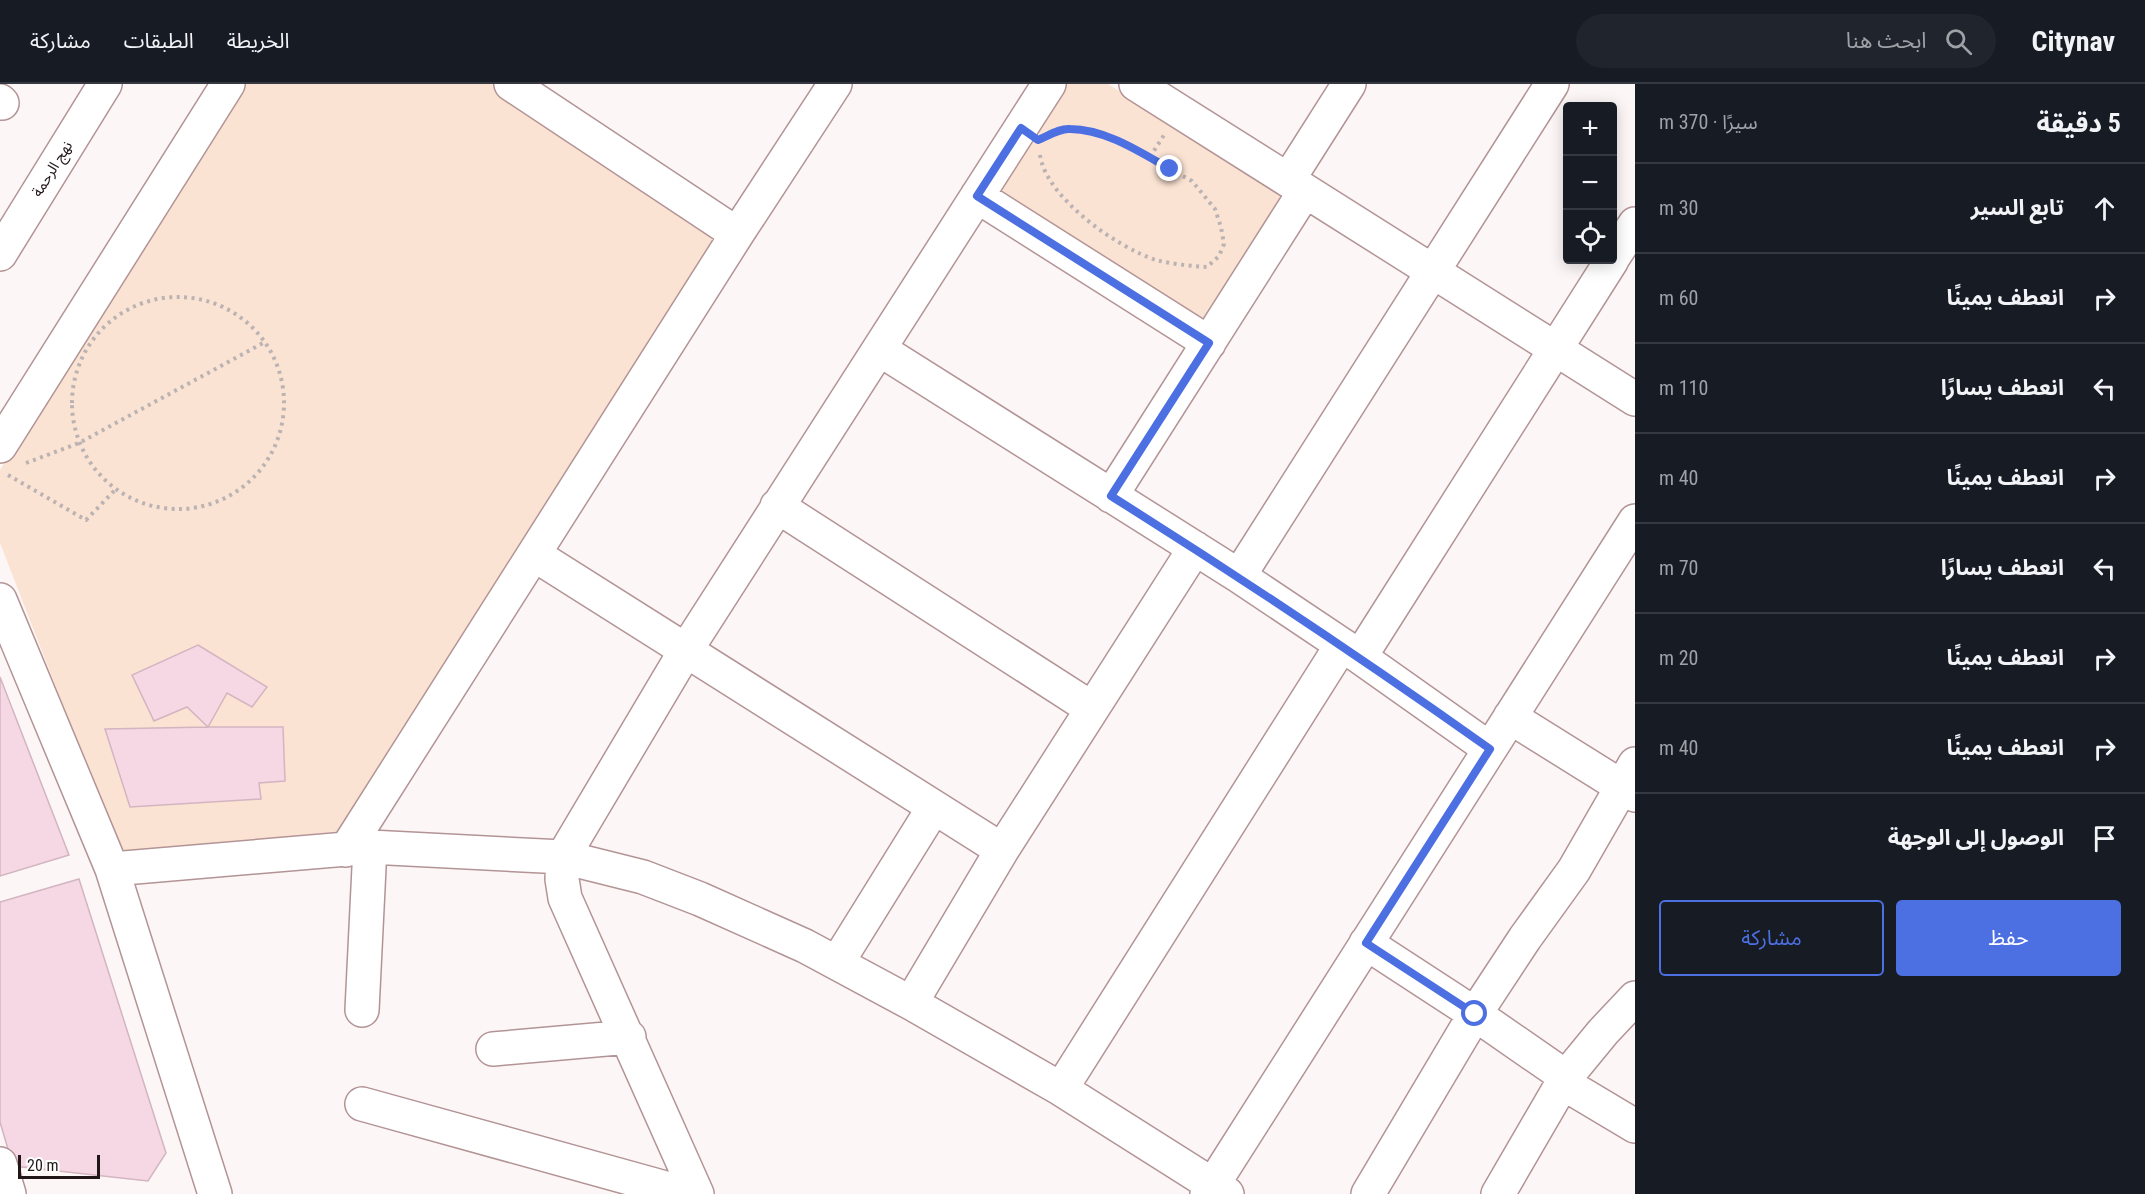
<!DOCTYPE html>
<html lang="ar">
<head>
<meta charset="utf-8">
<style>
  body { margin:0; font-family:"Roboto Condensed","Noto Sans Arabic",sans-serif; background:#20242c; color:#f1f3f6; direction:rtl }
  .controls { position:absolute; right:18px; top:18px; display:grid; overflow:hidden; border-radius:6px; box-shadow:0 3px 15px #0003 }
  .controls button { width:54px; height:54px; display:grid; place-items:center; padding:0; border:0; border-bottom:2px solid #363941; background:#171b24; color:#f1f3f6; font:30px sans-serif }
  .scale { position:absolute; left:18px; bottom:15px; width:82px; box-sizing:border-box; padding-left:6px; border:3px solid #211617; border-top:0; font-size:16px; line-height:21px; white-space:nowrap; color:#211617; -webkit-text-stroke:4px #fff; paint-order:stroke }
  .stop { position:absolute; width:18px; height:18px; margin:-14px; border:4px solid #4c6fe2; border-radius:50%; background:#fff }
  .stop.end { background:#4c6fe2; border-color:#fff; box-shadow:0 2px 6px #0008 }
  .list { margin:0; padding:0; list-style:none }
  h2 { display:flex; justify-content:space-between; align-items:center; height:78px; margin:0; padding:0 24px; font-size:26px }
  h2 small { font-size:20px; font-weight:400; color:#9ea1a6 }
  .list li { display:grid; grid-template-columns:39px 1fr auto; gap:18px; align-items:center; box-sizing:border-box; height:90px; padding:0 24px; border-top:2px solid #363941 }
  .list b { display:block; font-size:22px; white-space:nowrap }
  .list em { font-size:20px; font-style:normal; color:#9ea1a6 }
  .actions { display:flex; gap:12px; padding:18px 24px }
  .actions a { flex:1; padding:14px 0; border:2px solid #4c6fe2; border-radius:6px; text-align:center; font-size:21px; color:#4c6fe2 }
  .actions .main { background:#4c6fe2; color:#fff }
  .icon { flex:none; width:33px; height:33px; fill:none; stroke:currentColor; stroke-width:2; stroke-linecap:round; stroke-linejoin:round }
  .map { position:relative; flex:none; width:1635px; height:1110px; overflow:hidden; direction:ltr }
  header { display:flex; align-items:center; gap:36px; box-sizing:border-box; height:84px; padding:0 30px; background:#171b24; border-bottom:2px solid #363941 }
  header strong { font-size:28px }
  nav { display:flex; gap:33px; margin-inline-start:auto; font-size:21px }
  .search { width:420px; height:54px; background:#20242c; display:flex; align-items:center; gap:15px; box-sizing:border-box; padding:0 21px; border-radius:33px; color:#9ea1a6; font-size:22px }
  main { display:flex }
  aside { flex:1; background:#171b24 }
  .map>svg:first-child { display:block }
  .green { fill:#fbe3d3 }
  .building { fill:#f6d8e4; stroke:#d2b5c1; stroke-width:1.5 }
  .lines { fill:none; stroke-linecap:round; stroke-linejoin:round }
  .minor-casing { stroke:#b39496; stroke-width:36 }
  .path { stroke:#bbb3b3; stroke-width:4; stroke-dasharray:3 4.5; stroke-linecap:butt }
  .minor { stroke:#fff; stroke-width:33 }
  .route { stroke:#4c6fe2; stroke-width:8 }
  .labels { text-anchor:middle; stroke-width:5; stroke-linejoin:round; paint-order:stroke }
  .street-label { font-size:15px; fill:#211617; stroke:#fff }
</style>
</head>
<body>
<header>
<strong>Citynav</strong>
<div class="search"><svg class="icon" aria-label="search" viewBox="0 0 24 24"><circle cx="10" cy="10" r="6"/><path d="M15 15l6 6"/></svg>ابحث هنا</div>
<nav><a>الخريطة</a><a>الطبقات</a><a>مشاركة</a></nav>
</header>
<main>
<aside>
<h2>5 دقيقة<small>سيرًا · 370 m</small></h2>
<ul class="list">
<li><svg class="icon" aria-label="ahead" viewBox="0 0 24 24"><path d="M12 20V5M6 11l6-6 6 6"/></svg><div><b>تابع السير</b></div><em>30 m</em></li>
<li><svg class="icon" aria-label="right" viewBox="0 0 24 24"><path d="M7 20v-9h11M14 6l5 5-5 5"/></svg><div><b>انعطف يمينًا</b></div><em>60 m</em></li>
<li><svg class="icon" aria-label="left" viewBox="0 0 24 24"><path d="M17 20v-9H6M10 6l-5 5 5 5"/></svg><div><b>انعطف يسارًا</b></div><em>110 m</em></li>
<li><svg class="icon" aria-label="right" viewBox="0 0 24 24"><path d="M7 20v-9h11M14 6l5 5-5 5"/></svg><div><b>انعطف يمينًا</b></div><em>40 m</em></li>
<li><svg class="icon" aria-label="left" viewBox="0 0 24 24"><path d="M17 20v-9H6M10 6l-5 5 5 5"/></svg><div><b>انعطف يسارًا</b></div><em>70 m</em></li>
<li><svg class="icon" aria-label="right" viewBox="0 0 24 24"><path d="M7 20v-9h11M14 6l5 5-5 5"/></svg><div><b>انعطف يمينًا</b></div><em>20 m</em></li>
<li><svg class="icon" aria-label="right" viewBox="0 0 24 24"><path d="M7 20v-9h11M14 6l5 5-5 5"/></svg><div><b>انعطف يمينًا</b></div><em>40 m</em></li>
<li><svg class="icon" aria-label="arrive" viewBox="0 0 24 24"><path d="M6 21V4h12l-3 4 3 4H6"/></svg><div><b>الوصول إلى الوجهة</b></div></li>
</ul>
<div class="actions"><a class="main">حفظ</a><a>مشاركة</a></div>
</aside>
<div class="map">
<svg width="1635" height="1110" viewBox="0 0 1635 1110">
  <rect width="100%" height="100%" fill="#fdf6f6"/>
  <path class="green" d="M240 0H497L723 144 341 747 121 771 0 459V386Z
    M1066 0H1108L1289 116 1206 245 995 110Z"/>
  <path class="building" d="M198 561 267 603 252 623 227 609 208 643 187 623 154 637 132 591Z
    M0 593 69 771 0 792Z
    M208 643H283L285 697 259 699 261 715 130 723 105 645Z
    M79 795 166 1069 148 1097 13 1082 0 1038V818Z"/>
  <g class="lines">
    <g class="minor-casing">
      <path id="minor" d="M511 0 737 150
        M1136 0 1635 315
        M0 17 2 19
        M1288 96 1349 0
        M977 112 1209 259
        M0 170 105 0
        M1612 175 1635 140
        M879 265 1239 492 1360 573 1490 665
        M0 362 228 0
        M1111 412 1305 107
        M777 422 1091 624
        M535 471 1002 766
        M1239 492 1552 0
        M0 516 112 785 215 1110
        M1360 573 1612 176
        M1510 633 1635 711
        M346 766 737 150 835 0
        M112 785 370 763 563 773 643 793 700 815 805 862 911 919 1061 1005 1227 1110
        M1366 859 1475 930 1566 993 1603 948 1635 914
        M837 879 934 723
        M911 919 1002 766 1195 464
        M362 926 370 763
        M493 965 629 953
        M1563 999 1635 1042
        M1061 1005 1341 562
        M362 1020 687 1110
        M0 1080 9 1110
        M697 1110 565 814 562 795 563 773 686 566 1049 0
        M1207 1110 1635 437
        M1368 1110 1475 930 1525 854 1574 786 1635 680
        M1498 1110 1566 993"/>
    </g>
    <path class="path" d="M1040 71C1046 114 1118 164 1156 176 1172 180 1190 182 1207 183L1219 172 1224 160 1221 143 1215 125 1192 97 1116 56 1088 47 1067 44 1053 50
      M1150 73 1164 51
      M72 319a106 106 0 1 1 212 0a106 106 0 1 1-212 0Z
      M26 379 79 359 265 258
      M8 391 86 436 115 406"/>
    <use href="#minor" class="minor"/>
  </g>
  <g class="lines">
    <path class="route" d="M1170 85C1140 68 1105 45 1070 45 1060 44 1048 52 1038 56L1021 44 977 112 1209 259 1111 412C1240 493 1366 577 1490 665L1366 859 1475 930"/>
  </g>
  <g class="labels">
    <g class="street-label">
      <text transform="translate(52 85) rotate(-58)" y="5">نهج الرحمة</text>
    </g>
  </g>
</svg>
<div class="controls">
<button>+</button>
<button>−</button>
<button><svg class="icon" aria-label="locate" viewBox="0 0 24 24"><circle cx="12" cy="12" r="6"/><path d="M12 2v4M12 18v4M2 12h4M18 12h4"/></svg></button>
</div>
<div class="scale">20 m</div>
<div class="stop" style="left:1475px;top:930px"></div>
<div class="stop end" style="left:1170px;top:85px"></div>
</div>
</main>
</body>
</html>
